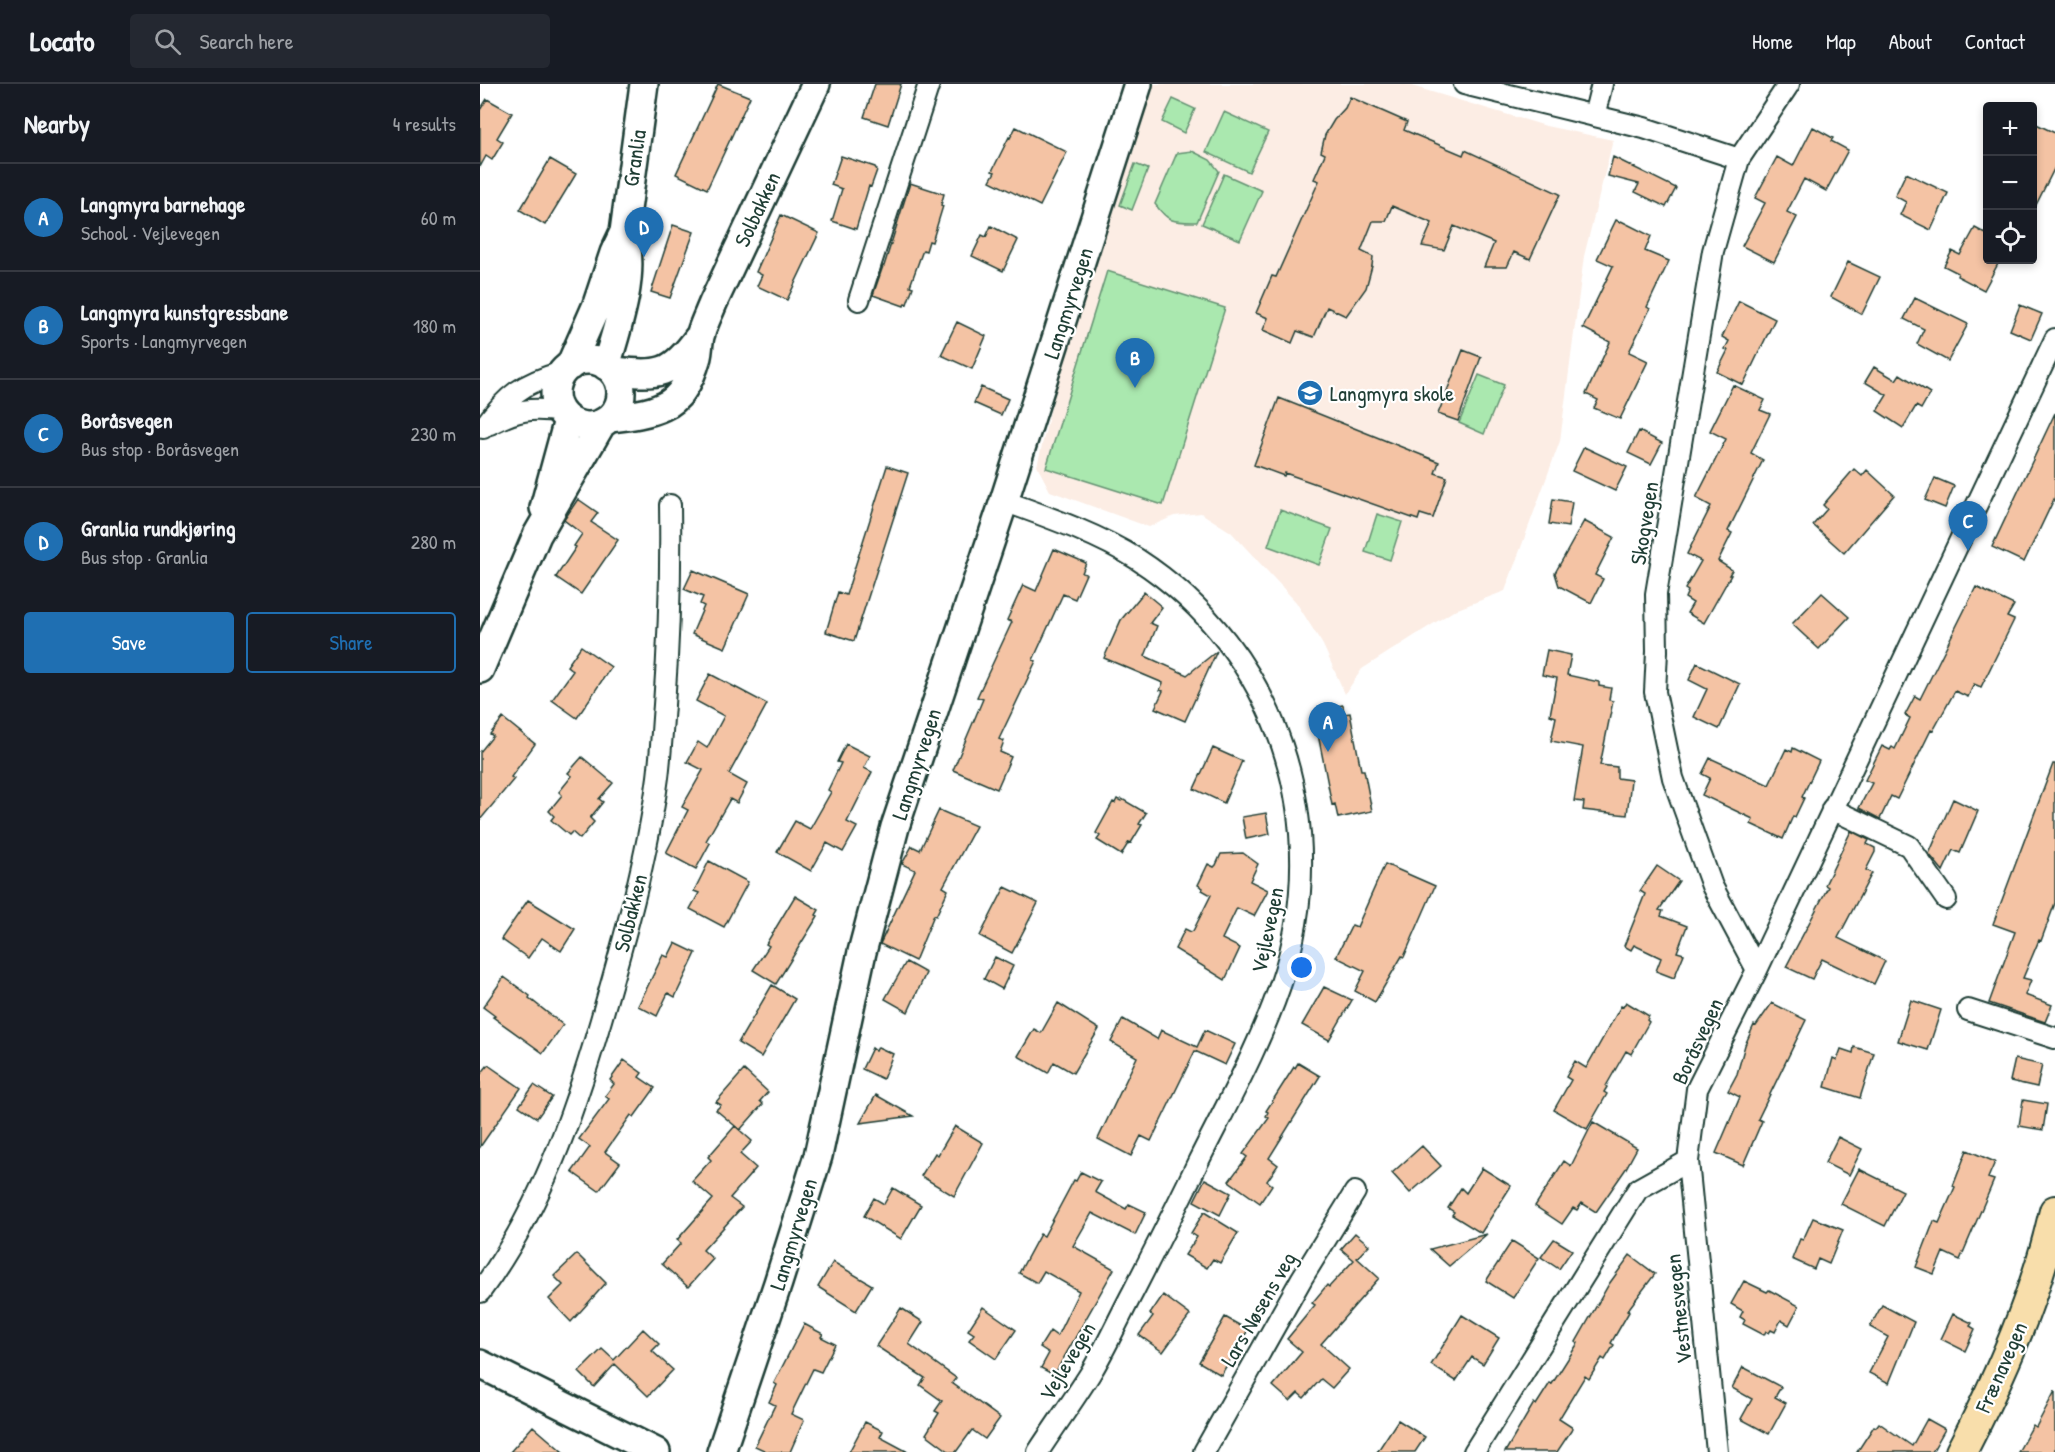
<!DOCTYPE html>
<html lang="en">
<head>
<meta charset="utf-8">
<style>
  body { margin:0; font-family:"Patrick Hand",sans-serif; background:#242831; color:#f1f3f6 }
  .controls { position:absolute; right:18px; top:18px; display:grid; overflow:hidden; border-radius:6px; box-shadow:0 3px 9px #0003 }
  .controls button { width:54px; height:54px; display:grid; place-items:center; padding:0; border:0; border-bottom:2px solid #363941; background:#171b24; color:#f1f3f6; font:30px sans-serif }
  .you { position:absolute; left:822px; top:884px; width:21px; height:21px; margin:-15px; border:4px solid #fff; border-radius:50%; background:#1a73e8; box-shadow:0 0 0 9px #1a73e833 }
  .badge { display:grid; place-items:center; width:39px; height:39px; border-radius:50%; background:#1f6fb2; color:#fff; font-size:20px; font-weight:700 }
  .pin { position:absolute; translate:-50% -50px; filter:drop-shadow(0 2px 3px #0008) }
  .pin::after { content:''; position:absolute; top:32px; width:21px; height:18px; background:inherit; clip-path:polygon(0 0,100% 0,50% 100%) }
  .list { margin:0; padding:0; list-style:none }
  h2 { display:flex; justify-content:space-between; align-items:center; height:78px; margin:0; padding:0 24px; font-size:26px }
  h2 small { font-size:20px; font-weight:400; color:#9ea1a6 }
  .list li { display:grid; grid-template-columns:39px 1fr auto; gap:18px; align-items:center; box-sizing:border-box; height:108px; padding:0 24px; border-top:2px solid #363941 }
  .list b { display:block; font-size:22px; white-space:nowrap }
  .list p { margin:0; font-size:20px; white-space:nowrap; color:#9ea1a6 }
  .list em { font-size:20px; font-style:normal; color:#9ea1a6 }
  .actions { display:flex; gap:12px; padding:18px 24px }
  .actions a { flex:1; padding:14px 0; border:2px solid #1f6fb2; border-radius:6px; text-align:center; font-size:21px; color:#1f6fb2 }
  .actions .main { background:#1f6fb2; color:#fff }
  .icon { flex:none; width:33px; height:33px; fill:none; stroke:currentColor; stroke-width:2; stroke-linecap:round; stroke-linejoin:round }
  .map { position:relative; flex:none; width:1575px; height:1368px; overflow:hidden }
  header { display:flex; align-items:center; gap:36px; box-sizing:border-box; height:84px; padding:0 30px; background:#171b24; border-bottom:2px solid #363941 }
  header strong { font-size:28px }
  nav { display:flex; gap:33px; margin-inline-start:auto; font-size:21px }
  .search { width:420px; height:54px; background:#242831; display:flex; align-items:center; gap:15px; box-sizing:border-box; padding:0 21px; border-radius:6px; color:#9ea1a6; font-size:22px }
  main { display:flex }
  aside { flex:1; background:#171b24 }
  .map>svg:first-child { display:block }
  .built { fill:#fcede4 }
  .green { fill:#aae8af; stroke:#649272; stroke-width:1.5 }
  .building { fill:#f4c3a4; stroke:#1f3d34; stroke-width:1.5 }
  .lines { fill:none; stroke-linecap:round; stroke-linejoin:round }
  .street-casing { stroke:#1f3d34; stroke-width:24 }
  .secondary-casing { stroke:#1f3d34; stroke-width:32 }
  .primary-casing { stroke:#1f3d34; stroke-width:34 }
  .street { stroke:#fff; stroke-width:20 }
  .secondary { stroke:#fff; stroke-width:27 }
  .primary { stroke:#f8deab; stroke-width:30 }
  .labels { text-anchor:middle; stroke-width:4.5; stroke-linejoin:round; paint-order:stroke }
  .street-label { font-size:22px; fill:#1f3d34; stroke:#fff }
  .poi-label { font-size:22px; fill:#1f3d34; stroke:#fff; text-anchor:start }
</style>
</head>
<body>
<header>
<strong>Locato</strong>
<div class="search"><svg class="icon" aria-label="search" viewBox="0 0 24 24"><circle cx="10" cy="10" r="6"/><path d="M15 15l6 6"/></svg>Search here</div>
<nav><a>Home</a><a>Map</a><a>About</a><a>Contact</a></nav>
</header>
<main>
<aside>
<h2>Nearby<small>4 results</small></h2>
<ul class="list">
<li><span class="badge">A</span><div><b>Langmyra barnehage</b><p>School · Vejlevegen</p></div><em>60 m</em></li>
<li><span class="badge">B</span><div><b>Langmyra kunstgressbane</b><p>Sports · Langmyrvegen</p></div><em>180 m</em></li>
<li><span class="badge">C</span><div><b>Boråsvegen</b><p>Bus stop · Boråsvegen</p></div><em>230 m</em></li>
<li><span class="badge">D</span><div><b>Granlia rundkjøring</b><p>Bus stop · Granlia</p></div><em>280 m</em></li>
</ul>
<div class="actions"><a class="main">Save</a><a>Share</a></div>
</aside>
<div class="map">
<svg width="1575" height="1368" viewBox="0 0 1575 1368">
  <rect width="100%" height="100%" fill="#fff"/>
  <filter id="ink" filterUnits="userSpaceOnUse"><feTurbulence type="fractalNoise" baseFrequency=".0167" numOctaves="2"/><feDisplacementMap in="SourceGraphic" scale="12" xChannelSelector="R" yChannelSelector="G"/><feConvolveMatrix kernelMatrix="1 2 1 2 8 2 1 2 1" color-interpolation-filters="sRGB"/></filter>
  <g filter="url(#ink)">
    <path class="built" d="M672 0H925L1066 42 1133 56 1104 172 1080 357 1025 507 975 526 882 585 865 610 843 561 816 518 751 448 721 429 694 432 669 443 570 407 557 382 586 261Z"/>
    <path class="green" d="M693 15 715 25 704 49 682 38Z
      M744 28 788 48 769 88 726 68Z
      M712 67 730 76 739 87 717 138C693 138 689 139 675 120L697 69Z
      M655 80 668 85 652 126 640 121Z
      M744 90 782 107 760 156 722 140Z
      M627 187 745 224 683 421 566 384Z
      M999 291 1024 301 1004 350 979 339Z
      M800 426 852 445 839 481 788 462Z
      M897 430 922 438 910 476 885 468Z"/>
    <path class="building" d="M238 0 270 13 227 105 196 90Z
      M395 0H421L408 41 384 33Z
      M870 13 927 38 924 46 983 71 985 66 1080 110 1050 175 1034 168 1027 183H1004L1014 159 974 142 964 166 942 162 952 139 912 122 906 137H893L881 167 893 173 892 182 886 204 866 232 847 223 834 253 817 247 812 259 783 246 788 234 776 229 792 192 796 193 839 97 834 95 845 70 841 68 845 51 854 36 865 24Z
      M7 15 32 29 17 54 23 58 12 76 6 72 0 83V26Z
      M1552 38 1575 49V83L1552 129Z
      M536 43 587 68 560 122 510 97 515 88 512 87 529 53 530 54Z
      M1333 43 1353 54 1351 57 1368 66 1346 107 1324 95 1307 128 1317 133 1294 178 1262 162 1285 119 1275 114 1297 73 1313 82Z
      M361 72 395 83 397 86 391 103 389 102 376 145 352 137 362 105 351 101Z
      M1133 73 1196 104 1186 123 1155 108 1159 100 1128 92Z
      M70 75 96 90 65 141 40 126Z
      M1426 89 1468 109 1451 146 1420 131 1426 118 1415 112Z
      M430 99 464 110 461 121 463 122 452 158 449 157 446 167 443 166 430 202 433 203 427 220 425 219 424 222 393 211 403 182H404Z
      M301 131 339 149 307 216 277 202 282 191 276 188Z
      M1136 136 1140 138 1141 137 1171 152 1165 167 1189 177 1167 223 1170 225 1149 268 1168 277 1140 335 1114 324 1118 316 1106 310 1130 258 1103 244 1133 182 1117 175Z
      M193 141 214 148 190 214 171 208Z
      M511 142 538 156 523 187 492 172 502 151 506 153Z
      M1495 144 1508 151V176H1520L1504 206 1477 192 1478 189 1464 182 1472 167 1480 171Z
      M1368 178 1400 193 1382 230 1351 213Z
      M1435 214 1488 240 1468 277 1437 260 1444 245 1424 235Z
      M1259 217 1295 235 1263 301 1237 288 1248 266 1245 265 1249 257 1242 253Z
      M1540 221 1562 230 1551 255 1530 246Z
      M477 238 506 252 492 285 461 271Z
      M983 266 1001 273 978 337 958 330Z
      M1394 283 1416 296 1420 290 1450 309 1441 325 1436 322 1423 344 1397 327 1407 311 1385 298Z
      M1253 301 1285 316 1280 326 1290 330 1271 369 1283 376 1248 447 1252 449 1238 477 1252 486 1249 491H1251L1224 539 1207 529 1213 519 1205 514 1208 507 1205 505 1221 477 1207 470 1231 422 1216 414 1246 355 1230 347Z
      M501 303 528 315 521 331 494 319Z
      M799 314 959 378 955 389 967 393 953 434 940 430 938 436 805 389 804 392 774 381Z
      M1575 329V413L1544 478 1512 463Z
      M1159 347 1182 359 1171 380 1148 369Z
      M1104 363 1147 383 1135 407 1092 387Z
      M407 382 428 389 374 557 346 548 358 508 366 511Z
      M1374 385 1382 392 1387 386 1414 411 1364 469 1333 441 1347 425 1343 421Z
      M1455 394 1474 402 1465 424 1445 416Z
      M98 415 118 429 111 438 138 456 101 510 76 493 96 463 94 462 102 450 84 436Z
      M1073 415 1092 418 1088 443 1069 440Z
      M1104 437 1134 453 1115 491 1123 495 1111 519 1079 502 1075 489Z
      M574 465 606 479 602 489 606 490 595 515 583 510 553 576 556 577 519 655 524 657 520 668 531 673 517 705 473 686 503 615 497 613 532 538 527 536 543 501 556 507Z
      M213 486 269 510 245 564 212 550 224 522 220 520 223 513 204 505Z
      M1496 503 1534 521 1527 533 1534 536 1501 603 1494 600 1488 613 1475 607 1453 647 1451 646 1417 715 1411 712 1400 735 1379 724 1392 699 1385 696 1402 662 1410 666 1412 663 1415 665 1430 634 1425 631 1435 612 1440 615Z
      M664 508 682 523 670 539 677 542 665 572 707 591 737 567 705 637 675 624 683 607 680 606 683 599 624 574 641 536Z
      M1342 509 1369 533 1339 565 1312 540Z
      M101 562 131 583 97 634 72 616 93 587 87 582Z
      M1067 566 1091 571 1087 591 1119 598V602L1131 604 1129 616 1133 617 1120 681 1137 683V694L1151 696 1147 731 1103 726 1104 718 1094 717 1103 663 1071 657 1076 633 1070 631 1077 594 1062 591Z
      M1217 579 1260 600 1239 645 1214 633 1227 605 1209 596Z
      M230 590 287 620 249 690 267 700 257 719 250 715 226 757 230 759 216 785 186 769 208 726 202 723 223 686 207 678 218 658 227 664 244 632 216 617Z
      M863 621 864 630 870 629 881 686H884L892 727 858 734 855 720 852 721 835 635 841 634 839 626Z
      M23 634 55 660 31 693 34 695 0 736V668L13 652 10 650Z
      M366 660 390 672 384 684 392 688 367 738 377 743 363 768 347 759 331 787 297 768 315 737 330 745 351 708 348 706 361 679 357 678Z
      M733 664 762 677 744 719 714 705Z
      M1313 664 1339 677 1322 713 1324 714 1315 733 1313 732 1303 755 1271 740 1273 735 1222 711 1230 694 1222 690 1230 674 1289 701 1306 665 1312 668Z
      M102 673 133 699 119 715 123 718 110 734 114 738 100 755 92 748 89 751 71 736 74 732 69 727 82 711 79 708 92 692 88 689Z
      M1573 680H1575V819L1561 857 1559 856 1543 894 1551 896 1545 911 1572 921 1565 938 1509 919 1535 848 1513 840Z
      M637 715 641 717 642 715 666 729 659 740 662 741 651 759 649 758 641 771 617 756 620 752 616 749 633 718 635 719Z
      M1473 715 1498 727 1480 769 1473 766 1463 787 1449 770Z
      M459 726 496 742 463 803 468 806 456 832 454 831 435 877 400 860 435 786 422 780 432 762 440 766Z
      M786 729 790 750 766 755 762 733Z
      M1371 747 1389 756 1387 760 1395 764V768L1386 786 1392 789 1358 854 1405 877 1394 900 1342 875 1332 895 1306 883 1348 803 1345 801Z
      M763 769 778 780 770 797 788 806 774 832 757 824 742 855 760 864 745 896 695 865 705 845 711 848 713 847 731 811 722 806 723 804 718 801 728 780 734 783 736 781 741 770Z
      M229 777 268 798 244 843 210 825 219 809 214 807Z
      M905 780 955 802 924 873 922 872 895 918 875 907 885 887 856 873 872 841 877 843Z
      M1177 782 1199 797 1179 826 1183 827 1181 832 1207 842 1197 868 1204 870 1194 894 1176 887 1181 874 1154 861 1151 866 1144 862 1165 810 1160 807Z
      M525 803 558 819 532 869 500 852Z
      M315 812 339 826 336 831 338 832 296 900 273 886 289 862 286 860Z
      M48 816 95 845 81 867 62 854 48 874 21 855Z
      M195 859 216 869 195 913 188 909 177 932 158 922 183 871 188 873Z
      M515 873 533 882 522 905 504 895Z
      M426 878 446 889 428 928 405 915Z
      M24 893 50 912 49 914 83 941 63 969 13 933 15 932 3 923Z
      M292 901 315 915 281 973 258 959Z
      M844 903 872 916 849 956 822 941Z
      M1431 916 1461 926 1448 966 1418 957Z
      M1146 918 1169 932 1167 936 1169 938 1151 970 1146 967 1126 1002 1127 1003 1124 1008 1127 1010 1107 1045 1074 1026 1091 996 1086 993 1095 977 1106 984 1141 922 1143 923Z
      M578 919 619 945 593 989 574 978 568 989 538 972 554 945 561 949Z
      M1292 919 1326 936 1278 1035 1282 1037 1263 1081 1236 1069 1260 1013 1248 1007 1257 990 1265 961 1274 941 1276 942Z
      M643 935 677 955 681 946 717 963 725 946 755 960 745 981 715 967 671 1057 661 1052 651 1072 618 1055 657 973 631 958Z
      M398 963 413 970 403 995 382 985 392 964 396 967Z
      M1374 963 1394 969 1380 1014 1345 1003 1353 974 1357 976 1361 965 1373 969Z
      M1535 975 1562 981 1557 1003 1530 997Z
      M144 976 162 989 159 993 175 1004 154 1033 151 1031 125 1068 140 1079 119 1107 92 1088 110 1063 99 1055 129 1015 125 1012 134 1000 130 996Z
      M818 979 840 992 789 1074 798 1081 787 1097 792 1101 780 1119 749 1097 767 1073 763 1070 789 1034 786 1032 788 1028 786 1027 814 983 815 984Z
      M8 981 41 1004 0 1063V991Z
      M264 986 288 1008 280 1017 283 1020 260 1046 236 1026 241 1021 236 1018Z
      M54 1001 72 1013 57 1034 39 1022Z
      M396 1011 433 1032 380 1039Z
      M1543 1016 1567 1020 1563 1046 1539 1042Z
      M1113 1038 1157 1064 1145 1086 1116 1128 1102 1119 1097 1126 1093 1124 1082 1140 1055 1122 1084 1077 1091 1082Z
      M255 1042 272 1057 260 1070 276 1084 250 1114 262 1123 223 1166 233 1175 208 1203 182 1180 201 1159 197 1156 233 1115 212 1097 231 1076 228 1073Z
      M475 1042 503 1059 474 1112 441 1092 455 1069 458 1071Z
      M1358 1053 1382 1065 1369 1091 1345 1079Z
      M942 1062 961 1082 930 1109 912 1089Z
      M1487 1066 1515 1078 1508 1094 1514 1096 1480 1176 1463 1168 1454 1190 1436 1183 1454 1137 1459 1139 1475 1103 1473 1102Z
      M1002 1084 1031 1102 1001 1149 972 1131 974 1128 968 1124 981 1104 986 1109Z
      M1379 1085 1423 1107 1405 1142 1361 1120Z
      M601 1088 621 1098 615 1108 646 1125 649 1120 666 1128 655 1151 612 1129 593 1162 634 1185 574 1291 561 1284 569 1269 560 1263 570 1247 577 1252 599 1207 564 1187 557 1199 539 1189 560 1150 564 1152 594 1096 596 1097Z
      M725 1095 751 1109 740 1131 714 1117Z
      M413 1104 441 1121 421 1155 384 1132 394 1114 404 1120Z
      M724 1128 758 1149 740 1179 733 1175 727 1184 705 1171 717 1153 711 1149Z
      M1333 1134 1363 1146 1349 1180 1338 1175 1334 1185 1312 1175 1320 1155 1323 1156Z
      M875 1149 889 1161 877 1174 899 1194 841 1260 869 1285 852 1304 841 1295 824 1314 818 1309 810 1317 793 1302 822 1268 807 1255 835 1221 832 1219 847 1201 849 1203 874 1176 861 1165Z
      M1007 1150 969 1182 950 1165Z
      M1074 1155 1092 1166 1079 1185 1061 1173Z
      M1032 1157 1059 1174 1033 1214 1006 1197Z
      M97 1170 126 1199 91 1238 69 1215 83 1201 74 1192Z
      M1150 1171 1175 1190 1147 1227 1149 1228 1131 1259 1134 1261 1125 1276 1122 1274 1109 1295 1105 1292 1079 1335 1093 1344 1077 1368H1025L1054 1319 1056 1321 1070 1299 1072 1300 1098 1259 1096 1258 1129 1200Z
      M353 1178 392 1201 376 1227 338 1203Z
      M1264 1197 1287 1208 1289 1206 1319 1222 1309 1241 1301 1236 1295 1248 1291 1246 1289 1249 1286 1247 1284 1251 1263 1240 1265 1236 1260 1233 1263 1227 1251 1220Z
      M683 1211 710 1231 683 1268 659 1251 673 1232 670 1230Z
      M1402 1221 1434 1238 1409 1299 1389 1289 1408 1253 1390 1243Z
      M503 1223 536 1246 516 1275 489 1256 494 1250 488 1246Z
      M421 1224 443 1238 429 1260 476 1294 472 1299 520 1334 505 1355 492 1346 476 1368H470L446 1350 459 1329 455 1327 462 1317 440 1301 445 1294 396 1262Z
      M1473 1230 1492 1239 1490 1242 1495 1245 1485 1267 1461 1255Z
      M982 1231 1019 1254 1003 1280 992 1273 976 1297 951 1281Z
      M745 1233 768 1246 741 1291 719 1278Z
      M324 1240 343 1250 341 1253 355 1260 341 1288 333 1285 311 1330 324 1336 310 1368H288L275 1362 295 1321 289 1318 297 1301 294 1299Z
      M163 1245 179 1260 172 1267 193 1286 168 1312 135 1280 114 1303 99 1288 122 1265 134 1276Z
      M1263 1283 1301 1303 1295 1313 1306 1319 1289 1350 1261 1335 1272 1315 1252 1304Z
      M1575 1307V1368H1538L1553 1341 1556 1343Z
      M1447 1335 1465 1345 1452 1368H1377L1394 1342 1396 1343 1399 1339 1432 1362Z
      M918 1336 945 1353 935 1368H897Z
      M385 1338 403 1347 400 1353 428 1368H369Z
      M53 1342 61 1349 83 1368H30Z"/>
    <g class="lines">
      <g class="street-casing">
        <path id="street" d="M984 0 1164 44 1259 75
          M1114 32 1122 0
          M379 216 449 0
          M10 340C36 326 51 323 81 328
          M3 344C27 311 43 299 82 288
          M524 417C568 433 617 450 657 475 798 566 855 741 801 899 780 961 747 1020 718 1078 697 1122 675 1165 653 1208 638 1236 626 1264 610 1290 593 1317 575 1342 558 1368
          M1352 725 1429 762 1466 815
          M1277 886 1232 802 1193 694 1175 608 1177 567 1176 510 1233 167 1259 75 1309 0
          M1488 926 1575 954
          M0 1208C60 1127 93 1032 121 936 144 856 167 776 178 693 181 669 182 645 184 621 189 554 191 487 190 421
          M724 1368 822 1194 875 1108
          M994 1368 1158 1105 1208 1077
          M1237 1368 1208 1077 1217 1005 1277 886 1575 255"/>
      </g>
      <g class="secondary-casing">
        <path id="secondary" d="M75 309a33 33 0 1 1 66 0a33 33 0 1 1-66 0Z
          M90 282 116 223 134 169 144 148 164 0
          M126 282C137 245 155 193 145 155
          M133 287C178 291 190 293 218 254
          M130 334C148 332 168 330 184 322 202 314 212 291 217 273 219 265 218 257 221 249 224 239 229 229 233 219L336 0
          M64 424 88 336
          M0 585 57 451 122 339
          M0 1280 176 1368
          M241 1368 298 1199 338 1072 382 868 415 743 524 417 658 0"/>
      </g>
      <g class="primary-casing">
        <path id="primary" d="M1481 1368C1521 1291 1556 1212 1575 1127"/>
      </g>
      <use href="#street" class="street"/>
      <use href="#secondary" class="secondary"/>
      <use href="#primary" class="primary"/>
    </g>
  </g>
  <defs>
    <g id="school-disc" transform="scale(1.35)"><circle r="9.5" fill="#1f6fb2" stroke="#fff"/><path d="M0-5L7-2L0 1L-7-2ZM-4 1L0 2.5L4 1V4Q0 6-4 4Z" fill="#fff"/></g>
  </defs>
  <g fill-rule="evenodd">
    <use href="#school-disc" x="830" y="309"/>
  </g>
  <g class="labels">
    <g class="street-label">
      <text transform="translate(154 74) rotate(-82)" y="8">Granlia</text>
      <text transform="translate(277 125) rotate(-65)" y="8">Solbakken</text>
      <text transform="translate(588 219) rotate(-72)" y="8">Langmyrvegen</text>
      <text transform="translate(1164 439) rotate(-81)" y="8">Skogvegen</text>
      <text transform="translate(436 680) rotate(-72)" y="8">Langmyrvegen</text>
      <text transform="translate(150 829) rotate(-76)" y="8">Solbakken</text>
      <text transform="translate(787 846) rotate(-78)" y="8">Vejlevegen</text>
      <text transform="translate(1217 957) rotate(-65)" y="8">Boråsvegen</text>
      <text transform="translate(313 1150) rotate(-73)" y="8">Langmyrvegen</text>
      <text transform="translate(778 1225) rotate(-60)" y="8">Lars Nøsens veg</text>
      <text transform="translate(1198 1225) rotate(-96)" y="8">Vestnesvegen</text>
      <text transform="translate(587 1277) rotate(-59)" y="8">Vejlevegen</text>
      <text transform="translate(1521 1283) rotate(-66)" y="8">Frænavegen</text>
    </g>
    <g class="poi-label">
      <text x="850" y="317">Langmyra skole</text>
    </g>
  </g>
</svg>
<div class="controls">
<button>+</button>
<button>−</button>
<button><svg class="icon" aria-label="locate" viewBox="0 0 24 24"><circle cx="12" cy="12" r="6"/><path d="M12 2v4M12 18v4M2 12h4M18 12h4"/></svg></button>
</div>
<div class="you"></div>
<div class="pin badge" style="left:848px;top:668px">A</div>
<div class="pin badge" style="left:655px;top:304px">B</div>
<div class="pin badge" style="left:1488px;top:467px">C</div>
<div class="pin badge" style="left:164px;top:173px">D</div>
</div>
</main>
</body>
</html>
